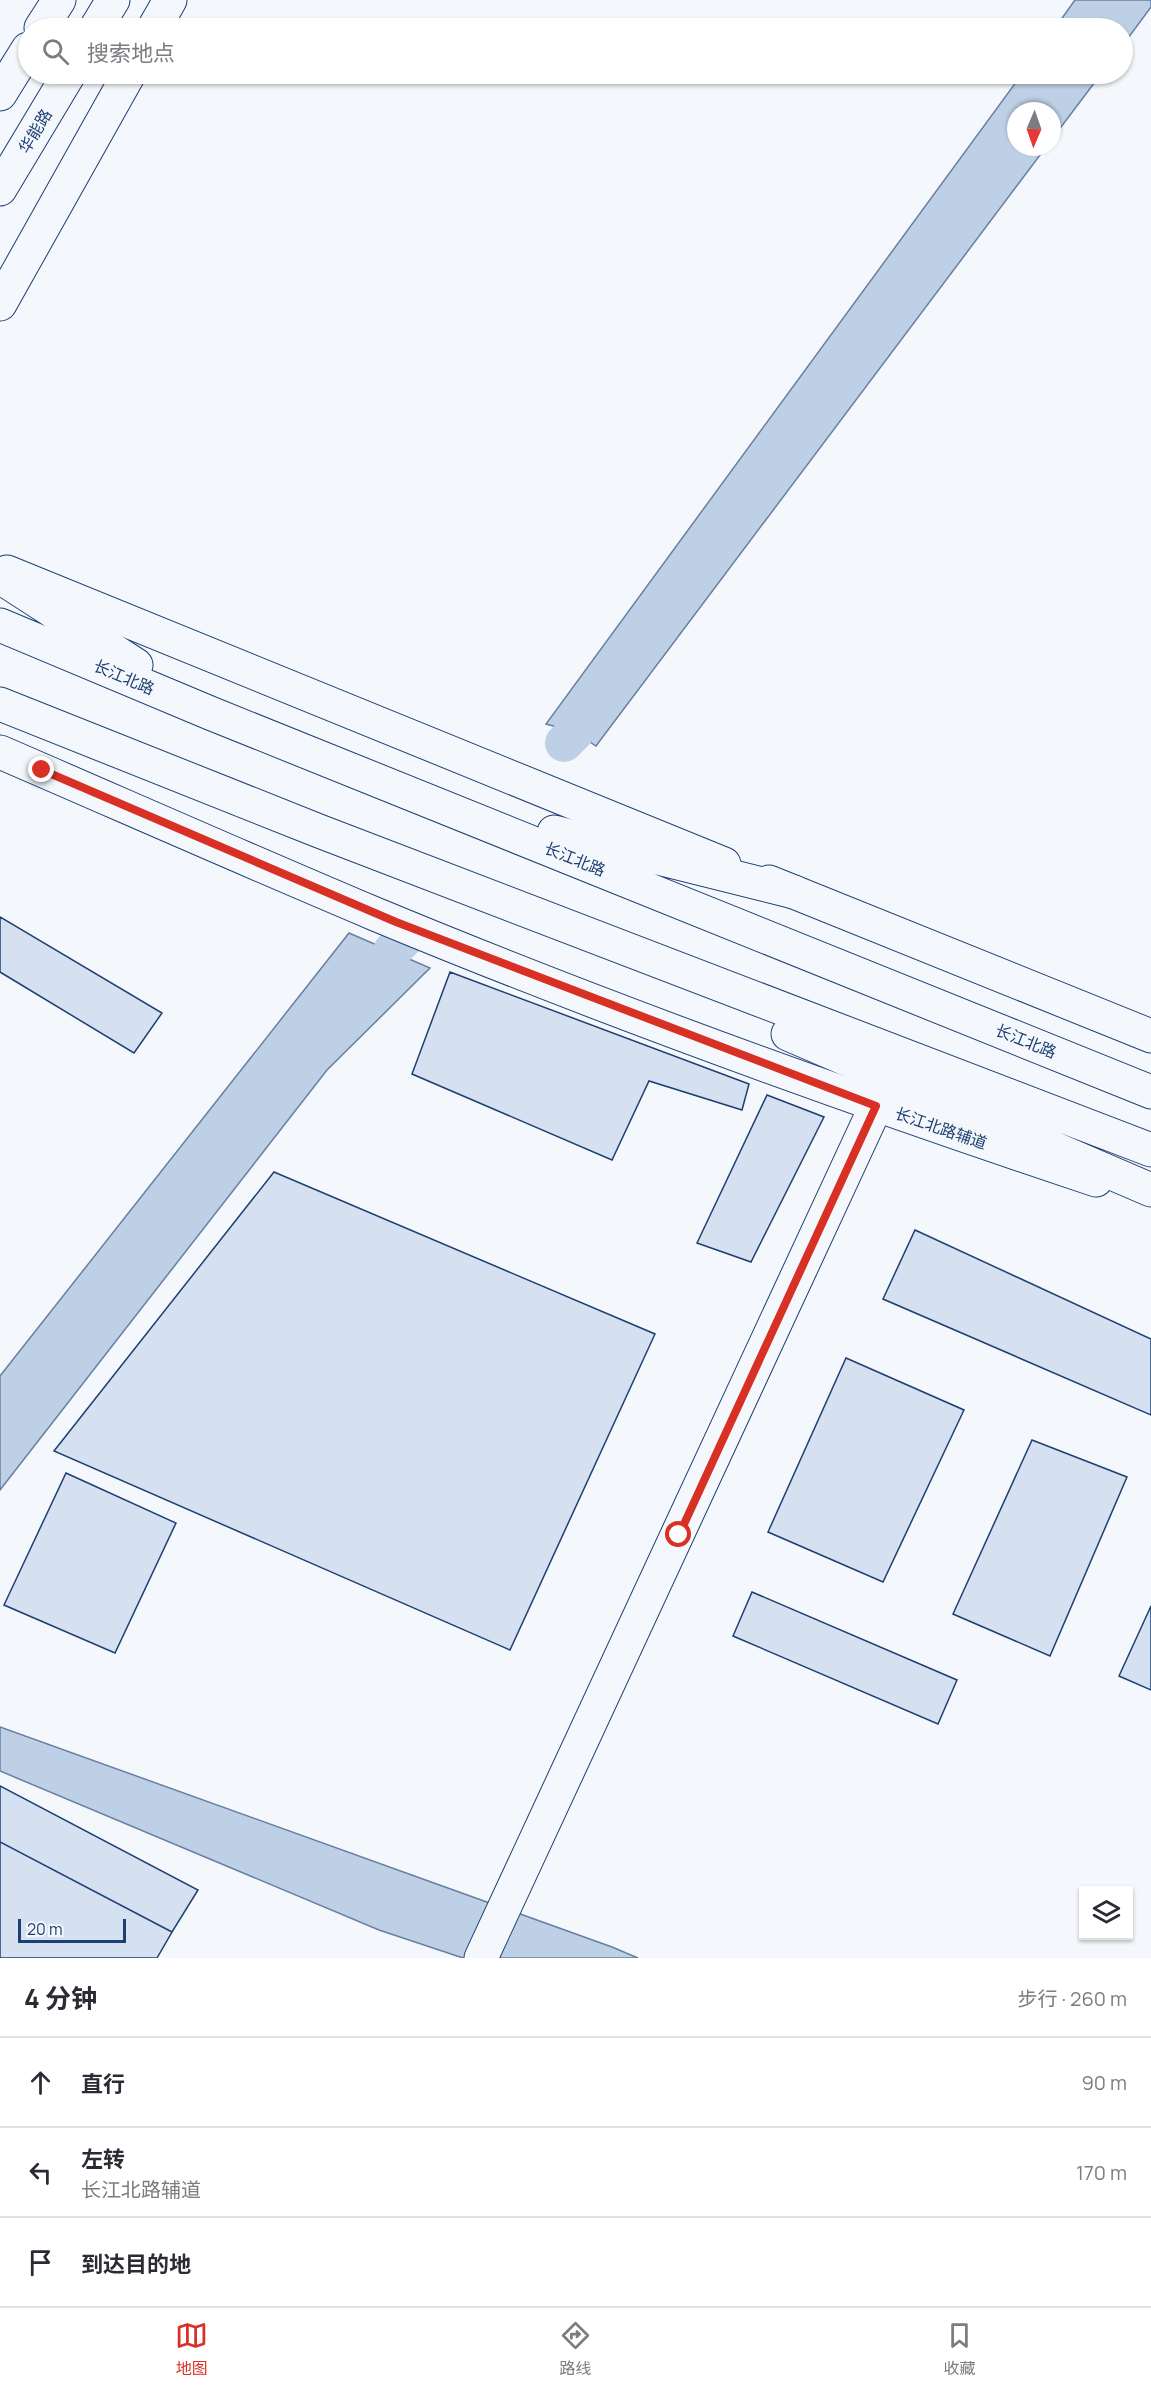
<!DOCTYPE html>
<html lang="zh">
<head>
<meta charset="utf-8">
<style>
  body { margin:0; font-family:Manrope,"Noto Sans SC",sans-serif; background:#f7f7f7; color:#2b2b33 }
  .controls { position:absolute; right:18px; bottom:18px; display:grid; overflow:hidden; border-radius:0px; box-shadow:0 2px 4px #0004 }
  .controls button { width:54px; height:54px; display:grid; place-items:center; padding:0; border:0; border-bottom:2px solid #e1e1e2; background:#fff; color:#2b2b33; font:30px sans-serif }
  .compass { position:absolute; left:1007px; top:102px; width:54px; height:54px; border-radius:50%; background:#fff; box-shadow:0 2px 4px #0004; rotate:182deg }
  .scale { position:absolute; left:18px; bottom:15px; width:108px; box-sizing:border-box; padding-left:6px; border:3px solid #1d3f73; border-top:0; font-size:16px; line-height:21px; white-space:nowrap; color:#1d3f73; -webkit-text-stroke:4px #f4f7fb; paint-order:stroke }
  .stop { position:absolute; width:18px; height:18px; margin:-14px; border:4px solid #d93025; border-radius:50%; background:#fff }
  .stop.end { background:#d93025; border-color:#fff; box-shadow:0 2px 6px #0008 }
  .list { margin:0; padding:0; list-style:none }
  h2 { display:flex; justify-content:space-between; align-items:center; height:78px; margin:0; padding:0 24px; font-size:26px }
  h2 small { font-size:20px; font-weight:400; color:#7c7c81 }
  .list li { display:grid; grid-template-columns:39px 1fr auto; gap:18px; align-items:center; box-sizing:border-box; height:90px; padding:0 24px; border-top:2px solid #e1e1e2 }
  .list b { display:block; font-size:22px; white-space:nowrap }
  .list p { margin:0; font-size:20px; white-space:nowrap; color:#7c7c81 }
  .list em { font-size:20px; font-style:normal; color:#7c7c81 }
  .icon { flex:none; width:33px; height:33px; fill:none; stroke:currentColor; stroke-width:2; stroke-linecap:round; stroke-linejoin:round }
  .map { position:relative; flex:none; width:1151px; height:1958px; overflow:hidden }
  .search { position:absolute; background:#fff; box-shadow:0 2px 4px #0004; left:18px; right:18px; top:18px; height:66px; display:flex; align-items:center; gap:15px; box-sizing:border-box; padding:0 21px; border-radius:33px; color:#7c7c81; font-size:22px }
  .sheet { height:348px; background:#fff }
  nav { display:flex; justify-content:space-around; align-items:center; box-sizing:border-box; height:84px; border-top:2px solid #e1e1e2; background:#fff; font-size:16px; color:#7c7c81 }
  nav a { display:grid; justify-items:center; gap:3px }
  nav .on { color:#d93025 }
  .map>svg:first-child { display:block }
  .water { fill:#bed0e5; stroke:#687fa3; stroke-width:1.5 }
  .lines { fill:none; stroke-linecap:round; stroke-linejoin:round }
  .canal { stroke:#bed0e5; stroke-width:38 }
  .building { fill:#d5e0f0; stroke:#1d3f73; stroke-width:1.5 }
  .secondary-casing { stroke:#1d3f73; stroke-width:35 }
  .highway-casing { stroke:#1d3f73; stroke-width:35 }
  .secondary { stroke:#f4f7fb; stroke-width:33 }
  .highway { stroke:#f4f7fb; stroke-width:33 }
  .route { stroke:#d93025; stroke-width:8 }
  .labels { text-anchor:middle; stroke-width:4.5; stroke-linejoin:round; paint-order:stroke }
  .street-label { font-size:16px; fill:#1d3f73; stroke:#f4f7fb }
</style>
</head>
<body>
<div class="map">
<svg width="1151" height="1958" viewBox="0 0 1151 1958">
  <rect width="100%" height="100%" fill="#f4f7fb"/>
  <path class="water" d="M1075 0H1151V7L1123 45 1122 28H1055Z
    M1022 74H1101L1052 139V111H1016V147H1046L596 746 575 732 546 724Z
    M349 933 430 968 327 1070 0 1490V1376Z
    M0 1727 612 1947 638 1958H463L379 1930 0 1771Z"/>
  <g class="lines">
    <path class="canal" d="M564 743 575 732
      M392 951 405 938"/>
  </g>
  <path class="building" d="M0 917 162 1013 134 1053 0 972Z
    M450 972 749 1084 742 1110 649 1081 612 1160 412 1074Z
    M767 1095 824 1117 751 1262 697 1243Z
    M274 1172 655 1334 510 1650 54 1451Z
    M915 1230 1151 1339V1415L883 1299Z
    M846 1358 964 1410 883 1582 768 1532Z
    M1032 1440 1127 1477 1050 1656 953 1614Z
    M66 1473 176 1523 115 1653 4 1605Z
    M752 1592 957 1680 938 1724 733 1636Z
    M1151 1606V1690L1119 1676Z
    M0 1786 198 1890 172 1932 0 1842Z
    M0 1842 172 1932 157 1958H0Z"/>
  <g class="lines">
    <g class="secondary-casing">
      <path id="secondary" d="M41 28 59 0
        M96 28 113 0
        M154 28 170 0
        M0 94 28 49
        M0 189 69 74
        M0 304 129 74
        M7 572 724 864
        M0 752C125 806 249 861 375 914 611 1012 853 1099 1096 1180
        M769 882 1151 1036
        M481 1958 876 1106"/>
    </g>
    <g class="highway-casing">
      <path id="highway" d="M0 577 136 665
        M0 625 210 713 1151 1092
        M0 704 319 831 1151 1150
        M554 832 794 892
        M788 1034 1151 1190"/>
    </g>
    <use href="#secondary" class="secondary"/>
    <use href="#highway" class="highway"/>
  </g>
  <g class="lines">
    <path class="route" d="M42 770 396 922 876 1106 679 1535"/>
  </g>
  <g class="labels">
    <g class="street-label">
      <text transform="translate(35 131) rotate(-59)" y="6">华能路</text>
      <text transform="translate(124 677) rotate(23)" y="6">长江北路</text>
      <text transform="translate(575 859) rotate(22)" y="6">长江北路</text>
      <text transform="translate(1026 1041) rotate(22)" y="6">长江北路</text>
      <text transform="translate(941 1128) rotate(19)" y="6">长江北路辅道</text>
    </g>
  </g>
</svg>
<div class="controls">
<button><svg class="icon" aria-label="layers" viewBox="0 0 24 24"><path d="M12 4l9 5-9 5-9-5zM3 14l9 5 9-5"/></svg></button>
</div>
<svg class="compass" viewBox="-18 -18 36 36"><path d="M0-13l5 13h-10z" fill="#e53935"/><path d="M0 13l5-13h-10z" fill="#7c7c81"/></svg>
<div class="scale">20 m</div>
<div class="stop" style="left:679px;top:1535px"></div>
<div class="stop end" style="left:42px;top:770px"></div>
<div class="search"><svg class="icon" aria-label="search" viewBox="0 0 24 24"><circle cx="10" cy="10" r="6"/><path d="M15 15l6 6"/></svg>搜索地点</div>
</div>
<section class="sheet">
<h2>4 分钟<small>步行 · 260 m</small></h2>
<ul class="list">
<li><svg class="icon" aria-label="ahead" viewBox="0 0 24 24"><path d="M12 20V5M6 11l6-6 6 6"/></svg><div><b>直行</b></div><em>90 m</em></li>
<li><svg class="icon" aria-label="left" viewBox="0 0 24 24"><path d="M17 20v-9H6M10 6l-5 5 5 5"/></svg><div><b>左转</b><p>长江北路辅道</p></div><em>170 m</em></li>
<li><svg class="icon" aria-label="arrive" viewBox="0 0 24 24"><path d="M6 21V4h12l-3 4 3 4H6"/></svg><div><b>到达目的地</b></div></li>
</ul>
</section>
<nav>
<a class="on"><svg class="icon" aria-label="map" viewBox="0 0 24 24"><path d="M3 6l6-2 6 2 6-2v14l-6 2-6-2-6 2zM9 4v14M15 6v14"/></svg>地图</a>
<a><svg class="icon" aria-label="directions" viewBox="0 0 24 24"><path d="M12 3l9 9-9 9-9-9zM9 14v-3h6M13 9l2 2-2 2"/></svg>路线</a>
<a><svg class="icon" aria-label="saved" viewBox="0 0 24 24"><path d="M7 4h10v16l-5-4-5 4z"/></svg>收藏</a>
</nav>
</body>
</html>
